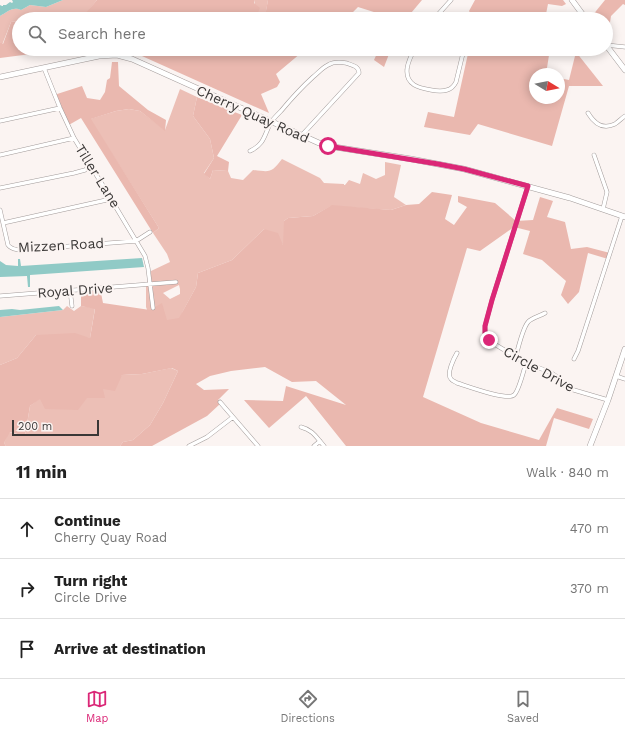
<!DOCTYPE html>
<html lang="en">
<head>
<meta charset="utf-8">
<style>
  body { margin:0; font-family:"Work Sans",sans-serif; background:#f6f6f6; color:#222 }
  .compass { position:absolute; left:529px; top:68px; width:36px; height:36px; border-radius:50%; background:#fff; box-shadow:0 2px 10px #0003; rotate:100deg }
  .scale { position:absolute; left:12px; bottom:10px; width:87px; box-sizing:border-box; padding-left:4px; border:2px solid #3a3736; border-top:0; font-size:11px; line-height:14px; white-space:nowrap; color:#3a3736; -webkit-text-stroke:3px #fbf4f2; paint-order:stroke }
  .stop { position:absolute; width:12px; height:12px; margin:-9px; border:3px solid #db2777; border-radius:50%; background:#fff }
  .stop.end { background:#db2777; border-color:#fff; box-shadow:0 1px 4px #0008 }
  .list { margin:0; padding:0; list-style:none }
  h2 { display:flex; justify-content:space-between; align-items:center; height:52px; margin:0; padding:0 16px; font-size:17px }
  h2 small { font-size:13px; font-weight:400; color:#767676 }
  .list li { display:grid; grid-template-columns:26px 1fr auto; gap:12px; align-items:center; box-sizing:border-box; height:60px; padding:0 16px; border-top:1px solid #e0e0e0 }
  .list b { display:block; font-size:15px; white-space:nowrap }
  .list p { margin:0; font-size:13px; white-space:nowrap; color:#767676 }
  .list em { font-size:13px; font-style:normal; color:#767676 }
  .icon { flex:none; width:22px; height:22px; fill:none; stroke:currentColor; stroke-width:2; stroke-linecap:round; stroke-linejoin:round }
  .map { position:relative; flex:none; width:625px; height:446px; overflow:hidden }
  .search { position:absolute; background:#fff; box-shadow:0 2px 10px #0003; left:12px; right:12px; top:12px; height:44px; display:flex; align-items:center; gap:10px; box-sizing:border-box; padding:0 14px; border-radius:22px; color:#767676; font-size:15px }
  .sheet { height:232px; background:#fff }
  nav { display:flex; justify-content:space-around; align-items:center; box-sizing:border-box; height:56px; border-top:1px solid #e0e0e0; background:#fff; font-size:11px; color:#767676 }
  nav a { display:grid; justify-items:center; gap:2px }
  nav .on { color:#db2777 }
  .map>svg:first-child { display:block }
  .green { fill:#ecbfb6; fill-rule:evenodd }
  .forest { fill:#eab8af }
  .water { fill:#90cac6 }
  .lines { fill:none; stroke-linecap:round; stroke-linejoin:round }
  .street-casing { stroke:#a29b9a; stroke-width:4.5 }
  .secondary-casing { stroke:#a29b9a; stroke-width:6 }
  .street { stroke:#fff; stroke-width:3.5 }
  .secondary { stroke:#fff; stroke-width:5 }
  .route { stroke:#db2777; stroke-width:5 }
  .labels { text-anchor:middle; stroke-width:4; stroke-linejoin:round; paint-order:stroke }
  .street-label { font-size:14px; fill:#3a3736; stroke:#fbf4f2 }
</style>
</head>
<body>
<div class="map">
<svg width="625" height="446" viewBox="0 0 625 446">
  <rect width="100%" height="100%" fill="#fbf4f2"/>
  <path class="green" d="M63 0H97L83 17 53 19H19V21L11 22 2 45 0 42V16C7 12 13 6 21 10L30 5 46 7Z
    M254 0H268L265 17 257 15Z
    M180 89 197 97 193 116 210 139 214 158 204 173 210 179 213 170 228 171 231 178 243 180 253 170C271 172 271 173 282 159L320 178 324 183 344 184V185H345L349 180 360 184 363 173 376 179 385 175V162L401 165 394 197 406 205 391 210 331 206 313 216 288 218 284 221V246L264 229 232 260 198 273 196 287 183 311 165 359 146 307V286L151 271 170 262 167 254 153 233 159 228 90 119 116 111 129 109 140 111 165 130ZM179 285 180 289V294L170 299 163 293Z
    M67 306 74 311 81 306 95 308 90 338 36 335 17 358 0 365V317L63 310Z
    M171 368 178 371 163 403 150 425 133 440 123 442 120 446H6L4 443 9 432 25 436 30 406 40 398H87L103 389 122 375 142 374Z"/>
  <path class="forest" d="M97 0H254V3L260 8 257 15 265 16 268 0H422L406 19H375L377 13 358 7 346 19H53L82 17Z
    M475 0H563L566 4 562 6 548 4 545 19H474L469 11Z
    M605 0H625V5L623 4 611 16 608 36 606 34V19H594L592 16Z
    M19 21V49H43L31 54 0 58V42L3 44 11 22Z
    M124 49H316L313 52 301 53 276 74 280 82 277 87 261 94 269 113 133 52Z
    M379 49H391L384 67 374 60Z
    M469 49H550L546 74H535V98H559V78L569 80 576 52 603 86H569L552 146 478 124 470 135 424 127 428 112 454 117Z
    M112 62H118L119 86 148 110 166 120 165 131 140 111 129 109 116 111 91 119 159 228 153 233 81 118 67 126 54 95 82 86 87 98 100 100 105 92 107 80 110 78Z
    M197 97 242 115 217 156 229 162 228 171 213 170 210 179 204 174 214 158 210 139 193 116Z
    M432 192 452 195 445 219 454 225 467 207 458 202V196L495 203 516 221 533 220 540 197 553 201 547 217 565 222 571 249 587 247 610 253 608 259 588 253 579 292 568 304 561 295 566 281 542 260 523 254 530 231 514 227 480 251 467 248 423 397 481 423 539 440 557 408 593 419 589 429 554 418 546 446H346L306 396 269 428 244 400 283 401 286 386 346 405 316 381 292 382 265 367 231 371 210 376 196 384 204 390 229 389 218 400 220 402V404L207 416 152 446H120L123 442 133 440 150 425 163 403 178 371 172 368 142 374 122 375 115 391 103 389 105 398H87L78 410 45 409 40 399 30 406 25 436 10 432 4 443 6 446H0V365L17 358 36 335 75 333 90 338 95 309 81 306V289L100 288 103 303 150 310 162 303 167 320 179 318 196 287 198 273 232 260 264 229 278 233 283 245 284 221 288 218 313 216 332 205 391 210 406 205 419 204Z"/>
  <path class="water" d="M12 0H63L46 7 30 5 21 10C13 6 7 12 0 16V5L2 6H3V5H6L10 2 12 3 13 2Z
    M142 258 144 267 30 275V287H28L27 276 0 277V261L6 265 18 266V259H20L21 266Z
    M59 306 63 310 0 317V310L12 309 20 310Z"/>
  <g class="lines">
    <g class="street-casing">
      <path id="street" d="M440 13 446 19
        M434 19 451 0
        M606 45 625 47
        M414 49C412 55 407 63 407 70 406 85 419 88 431 90 436 91 441 92 447 90 451 89 454 86 456 82L464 49
        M44 68 60 108 74 138 111 199 145 256 148 268 153 308
        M588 113C594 123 602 130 615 124 618 122 622 118 625 116
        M0 121 60 108
        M250 151C265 144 264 135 271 122 274 118 278 114 281 111 291 99 302 87 313 77 318 73 322 68 328 65 333 62 340 62 346 63 352 65 359 66 359 73L302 135
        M0 155 74 138
        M594 155 607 192 603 209
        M528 186 492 300 485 326V333L489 340 496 345 526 363 550 372 556 376 567 388 608 400
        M0 188 74 173 85 170 91 165
        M0 210 8 245C11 249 14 249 19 250L136 241 150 232
        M3 223 111 199
        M70 290 72 306
        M0 296 176 282
        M457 353C454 358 446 374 451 379 452 381 456 382 457 383 467 386 507 401 514 395 519 391 524 369 526 363
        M516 356C518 348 523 328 528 322 531 318 540 316 545 313
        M574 359 578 351 622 216
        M616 376 625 379
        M220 402 258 446
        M301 427C313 430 316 437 324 446
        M189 446 207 437 233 417
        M314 446 320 441"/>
    </g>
    <g class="secondary-casing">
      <path id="secondary" d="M572 0 586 19
        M606 45 625 70
        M0 77 99 56 117 55 132 59 319 143 328 146 411 159 464 169 570 198 625 217
        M590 446 608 400 625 349"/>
    </g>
    <use href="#street" class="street"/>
    <use href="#secondary" class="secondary"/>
  </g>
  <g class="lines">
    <path class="route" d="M328 146 438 164 464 169 528 186 492 300 485 326V333L489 340"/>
  </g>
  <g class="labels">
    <g class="street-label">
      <text transform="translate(253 114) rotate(24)" y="5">Cherry Quay Road</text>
      <text transform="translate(98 176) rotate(58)" y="5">Tiller Lane</text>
      <text transform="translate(61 245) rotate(-3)" y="5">Mizzen Road</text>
      <text transform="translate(75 290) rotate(-4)" y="5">Royal Drive</text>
      <text transform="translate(539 369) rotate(29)" y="5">Circle Drive</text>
    </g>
  </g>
</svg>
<svg class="compass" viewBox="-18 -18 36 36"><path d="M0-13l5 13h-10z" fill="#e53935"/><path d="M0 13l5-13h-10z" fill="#767676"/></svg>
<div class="scale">200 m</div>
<div class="stop" style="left:328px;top:146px"></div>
<div class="stop end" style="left:489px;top:340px"></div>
<div class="search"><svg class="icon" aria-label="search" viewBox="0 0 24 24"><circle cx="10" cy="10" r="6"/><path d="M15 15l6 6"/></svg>Search here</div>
</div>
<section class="sheet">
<h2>11 min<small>Walk · 840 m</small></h2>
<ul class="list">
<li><svg class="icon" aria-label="ahead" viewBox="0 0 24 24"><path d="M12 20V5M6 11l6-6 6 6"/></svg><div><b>Continue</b><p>Cherry Quay Road</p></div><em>470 m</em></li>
<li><svg class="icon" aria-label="right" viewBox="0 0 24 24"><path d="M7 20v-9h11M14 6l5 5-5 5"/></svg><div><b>Turn right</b><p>Circle Drive</p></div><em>370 m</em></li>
<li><svg class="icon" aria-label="arrive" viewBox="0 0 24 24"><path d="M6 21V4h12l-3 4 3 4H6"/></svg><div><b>Arrive at destination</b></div></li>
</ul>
</section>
<nav>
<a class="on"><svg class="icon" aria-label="map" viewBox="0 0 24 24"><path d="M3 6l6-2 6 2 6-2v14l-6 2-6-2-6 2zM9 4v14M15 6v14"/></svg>Map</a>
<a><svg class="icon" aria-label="directions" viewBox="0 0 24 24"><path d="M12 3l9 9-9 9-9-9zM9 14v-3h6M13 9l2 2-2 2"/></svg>Directions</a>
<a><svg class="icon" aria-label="saved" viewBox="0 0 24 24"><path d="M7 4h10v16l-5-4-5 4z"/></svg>Saved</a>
</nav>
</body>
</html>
